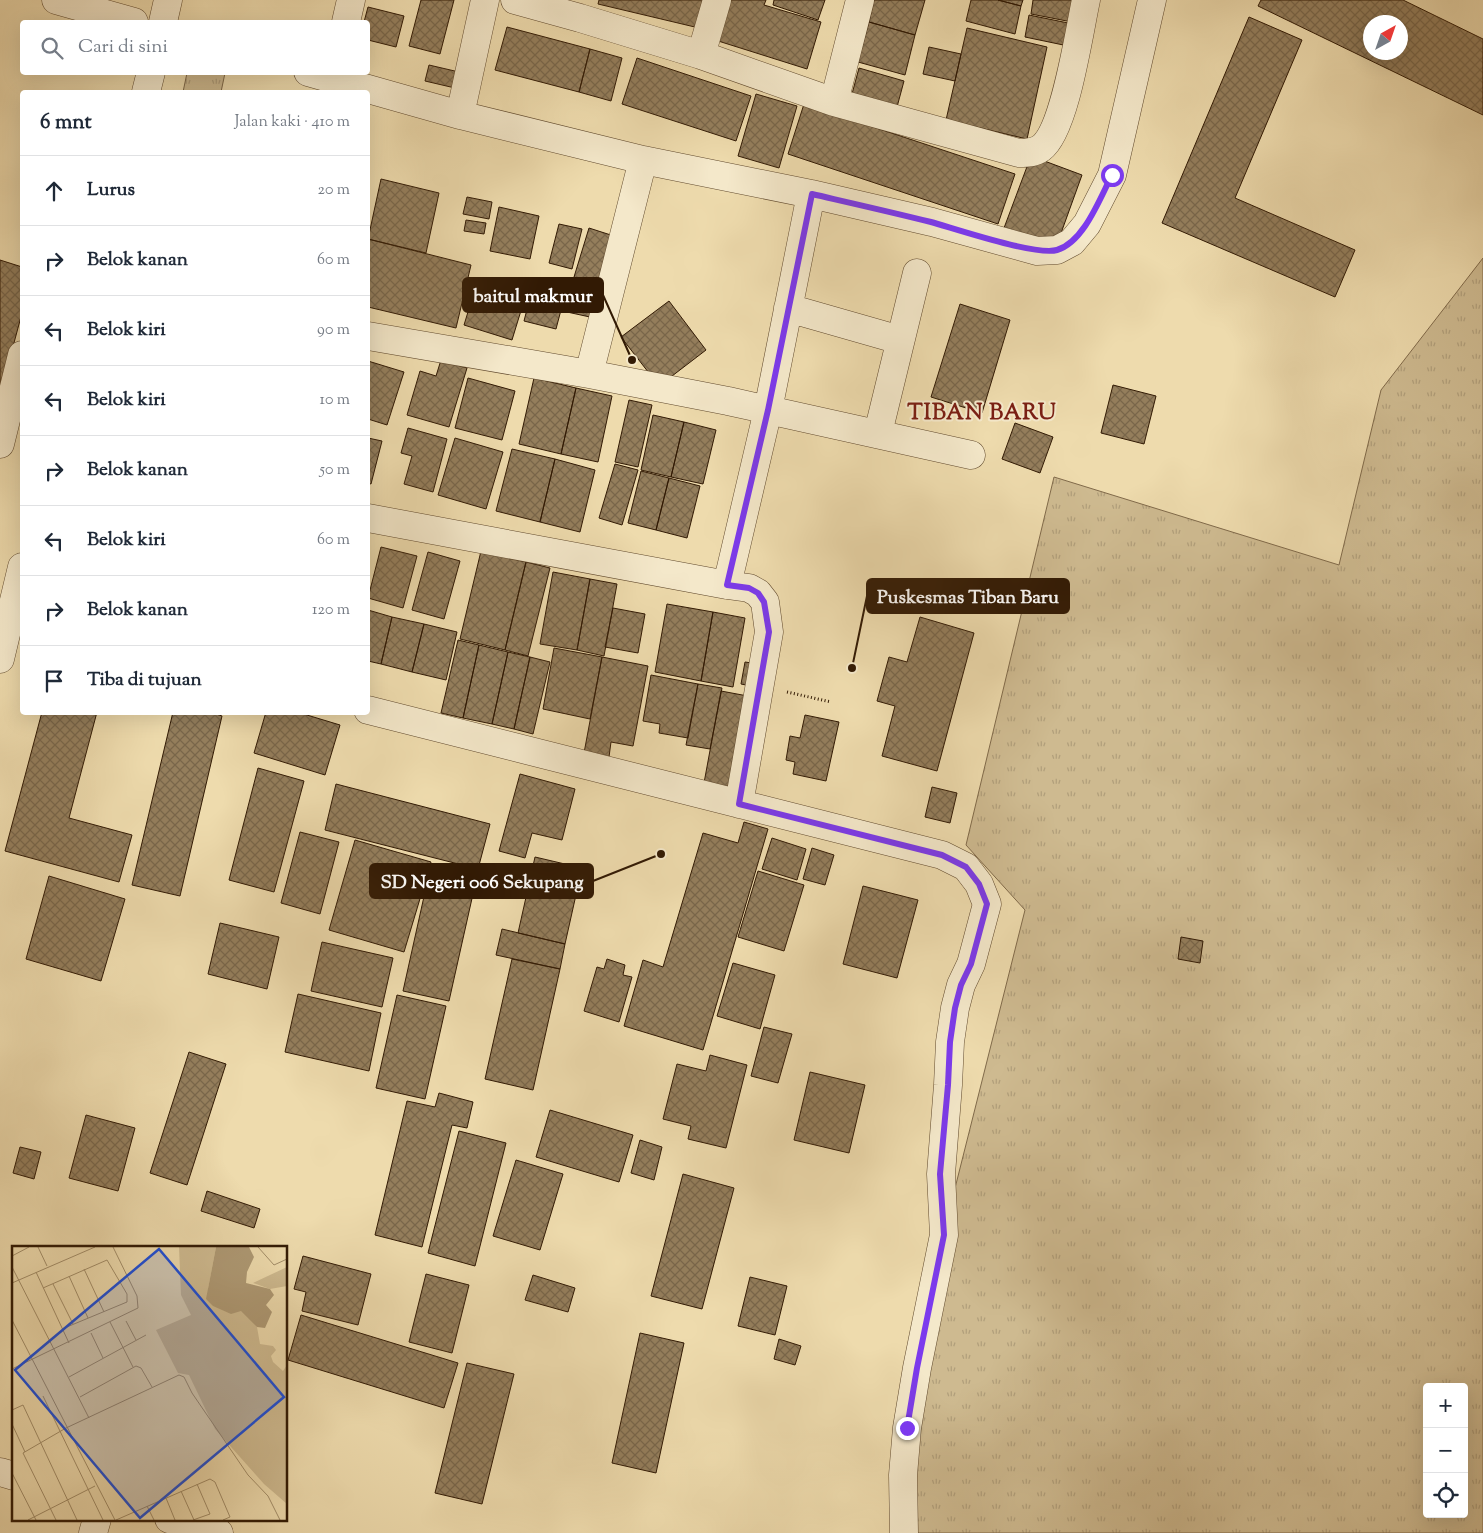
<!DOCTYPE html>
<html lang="id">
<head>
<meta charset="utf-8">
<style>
  body { margin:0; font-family:"Sorts Mill Goudy",serif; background:#f6f6f7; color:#1f2937 }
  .controls { position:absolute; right:15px; bottom:15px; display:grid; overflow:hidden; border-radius:5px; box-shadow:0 5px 20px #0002 }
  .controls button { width:45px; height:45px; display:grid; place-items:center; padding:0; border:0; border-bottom:1px solid #e0e1e3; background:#fff; color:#1f2937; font:25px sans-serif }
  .compass { position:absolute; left:1363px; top:15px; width:45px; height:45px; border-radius:50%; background:#fff; box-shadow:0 5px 20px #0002; rotate:40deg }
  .stop { position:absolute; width:15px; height:15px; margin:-11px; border:4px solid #7c3aed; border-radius:50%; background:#fff }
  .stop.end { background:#7c3aed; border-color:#fff; box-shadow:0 1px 5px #0008 }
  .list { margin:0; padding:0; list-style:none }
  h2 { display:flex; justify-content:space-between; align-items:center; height:65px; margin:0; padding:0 20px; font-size:21px }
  h2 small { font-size:16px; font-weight:400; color:#747a83 }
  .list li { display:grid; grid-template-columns:32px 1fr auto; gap:15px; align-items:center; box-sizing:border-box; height:70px; padding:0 20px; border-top:1px solid #e0e1e3 }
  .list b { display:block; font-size:19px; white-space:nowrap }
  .list em { font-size:16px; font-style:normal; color:#747a83 }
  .icon { flex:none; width:28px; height:28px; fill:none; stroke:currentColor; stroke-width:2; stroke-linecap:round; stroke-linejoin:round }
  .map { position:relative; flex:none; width:1483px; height:1533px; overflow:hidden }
  .search { position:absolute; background:#fff; box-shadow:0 5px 20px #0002; left:20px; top:20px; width:350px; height:55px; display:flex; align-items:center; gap:12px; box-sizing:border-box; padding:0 18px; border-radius:5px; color:#747a83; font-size:19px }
  .panel { position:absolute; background:#fff; box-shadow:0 5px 20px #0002; left:20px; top:90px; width:350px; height:625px; border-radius:5px }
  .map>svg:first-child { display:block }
  .grass { fill:url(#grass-tufts); stroke:#806a4a; fill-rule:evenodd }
  .building { fill:url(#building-cross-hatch); stroke:#321a04; fill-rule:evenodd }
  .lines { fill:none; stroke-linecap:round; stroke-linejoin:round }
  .minor-casing { stroke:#614a2e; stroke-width:29 }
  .path { stroke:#321a04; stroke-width:3; stroke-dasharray:1 2.5; stroke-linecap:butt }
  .minor { stroke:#f4e8ca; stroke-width:28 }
  .route { stroke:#7c3aed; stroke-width:6 }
  .labels { text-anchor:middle; stroke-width:4; stroke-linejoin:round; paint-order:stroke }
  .district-label { font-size:22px; font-weight:bold; letter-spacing:1px; fill:#7a1f14; stroke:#f4e8ca }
  .inset-road { fill:none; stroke:#a38e69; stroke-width:1 }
  .view { fill:#1d4ed8; fill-opacity:0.15; stroke:#1d4ed8; stroke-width:2.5 }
  .inset-edge { fill:none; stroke:#321a04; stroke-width:2.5 }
  .leader { fill:none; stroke:#321a04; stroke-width:2 }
  .callout-dot { fill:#321a04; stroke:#f4e8ca; stroke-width:2 }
  .callout { fill:#321a04; stroke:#321a04; stroke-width:2 }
  .callout-label { font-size:19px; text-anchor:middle; font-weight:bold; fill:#fff }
</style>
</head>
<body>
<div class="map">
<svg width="1483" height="1533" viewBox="0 0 1483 1533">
  <defs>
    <pattern id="grass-tufts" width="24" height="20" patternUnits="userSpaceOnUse" patternTransform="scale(1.25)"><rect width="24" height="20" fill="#ceba90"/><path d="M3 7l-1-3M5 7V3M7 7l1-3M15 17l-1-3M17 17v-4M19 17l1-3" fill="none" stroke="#b19f7b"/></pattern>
    <pattern id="building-cross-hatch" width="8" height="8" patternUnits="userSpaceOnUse" patternTransform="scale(1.25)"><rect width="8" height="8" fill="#947e5c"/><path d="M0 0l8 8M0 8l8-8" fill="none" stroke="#79664a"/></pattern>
  </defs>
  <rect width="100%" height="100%" fill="#eedbad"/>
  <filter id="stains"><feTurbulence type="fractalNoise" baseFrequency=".004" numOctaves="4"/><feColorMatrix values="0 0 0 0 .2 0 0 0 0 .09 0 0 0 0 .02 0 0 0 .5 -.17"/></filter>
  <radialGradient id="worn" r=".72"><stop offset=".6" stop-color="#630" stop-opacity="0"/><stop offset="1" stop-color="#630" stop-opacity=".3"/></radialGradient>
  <path class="grass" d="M187 73H225L221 92H183Z
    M1483 258V1533H904L908 1375 1025 910 966 845 1054 477 1339 565 1381 390ZM1427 1387H1464V1514H1427Z"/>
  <path class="building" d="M421 0H454L440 54 409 46Z
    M599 0H705L699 28 598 4Z
    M727 0H766L764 5 821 22 807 69 715 40Z
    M774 0H825L818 20 773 5Z
    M874 0H925L915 35 869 22Z
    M971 0H998L1021 6 1015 34 966 21Z
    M998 0H1023L1021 6Z
    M1033 0H1081L1077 23 1031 14Z
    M1261 0H1403L1483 39V115L1258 6ZM1370 22H1400V52H1370Z
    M368 7 404 16 396 47 368 40V22H364Z
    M1029 15 1078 25 1073 47 1025 37Z
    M1249 17 1302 40 1235 198 1355 250 1335 297 1162 223Z
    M869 22 915 35 905 75 858 62Z
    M507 27 590 49 579 92 495 70Z
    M967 28 1047 47 1027 139 946 120Z
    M929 47 961 54 955 81 923 74Z
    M590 49 622 58 611 101 579 92Z
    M637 58 751 96 736 141 622 104Z
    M429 65 459 72 455 88 425 81Z
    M859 68 904 81 897 107 852 94Z
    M756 94 797 106 779 168 738 156Z
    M804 104 1015 174 998 224 788 154Z
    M1031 156 1082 175 1056 247 1004 228Z
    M381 179 439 193 426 253 368 239Z
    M467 197 492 202 489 219 463 214Z
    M499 207 539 216 530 259 490 251Z
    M466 220 486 223 484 234 464 231Z
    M559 224 582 229 572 269 549 263Z
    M589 228 617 237 602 287 574 277Z
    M368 239 471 265 456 328 368 307Z
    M0 260 22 267V313L0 395Z
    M535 278 567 287 556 329 524 321Z
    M475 289 523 304 512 340 464 325Z
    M572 290 595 295 590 317 567 312Z
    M669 301 706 350 659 386 621 337Z
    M960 304 1010 320 982 413 931 397Z
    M441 360 467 368 449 427 407 415 420 371 436 376Z
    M368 361 404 372 387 425 368 419Z
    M468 378 515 391 502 440 455 428Z
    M534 378 576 388 561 454 519 444Z
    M1113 385 1156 396 1144 444 1101 433Z
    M576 388 612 396 598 462 561 454Z
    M629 400 652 405 638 467 615 462Z
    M653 415 684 422 671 477 641 470Z
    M684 422 716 430 703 484 671 477Z
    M1015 423 1053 437 1040 473 1002 459Z
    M408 428 447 439 433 492 404 484 412 456 401 453Z
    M368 438 382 441 371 484 368 483Z
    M455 438 503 452 486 509 438 495Z
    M512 449 555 459 540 522 496 511Z
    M555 459 595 470 580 532 540 522Z
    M615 464 638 470 622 525 599 518Z
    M641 471 669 478 656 530 628 523Z
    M669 478 700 486 687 538 656 530Z
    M381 547 417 556 403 608 368 598Z
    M481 551 526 562 505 650 460 639Z
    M428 552 460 561 444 619 412 610Z
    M526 562 550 568 528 656 505 650Z
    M553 572 590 579 577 650 540 644Z
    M590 579 617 584 604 656 577 650Z
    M667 604 713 612 701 681 655 672Z
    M613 608 645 614 638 653 605 647Z
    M368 610 392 617 381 664 368 661Z
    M713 612 745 618 733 687 701 681Z
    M392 617 424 624 412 672 381 664Z
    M920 617 974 633 937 771 882 756 895 706 877 701 889 657 907 662Z
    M424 624 457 632 446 680 412 672Z
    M458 640 479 645 463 718 441 713Z
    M479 645 508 652 492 724 463 718Z
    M554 648 602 657 590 719 543 709Z
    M508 652 530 657 514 729 492 724Z
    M530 657 550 662 533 734 514 729Z
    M602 657 648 666 633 746 611 742 609 757 584 753Z
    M745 662 759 664 755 687 741 684Z
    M651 675 698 684 688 738 659 733 660 724 643 721Z
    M698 684 722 688 710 749 686 745Z
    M721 691 753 697 736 789 704 783Z
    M42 712H97L69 818 132 835 119 882 5 851Z
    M173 712H210L222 716 180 896 132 885Z
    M266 712H297L340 725 325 775 254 753Z
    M805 715 839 722 826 781 793 774 795 762 786 760 790 736 800 738Z
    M258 768 304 781 274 892 229 880Z
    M520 774 575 789 562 840 532 833 525 858 499 851Z
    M336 784 490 824 478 869 325 830Z
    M932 787 957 793 950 823 925 817Z
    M744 822 768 829 703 1050 624 1026 643 960 663 967 703 833 738 843Z
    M300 832 339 842 320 914 281 903Z
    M772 838 806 849 797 880 762 869Z
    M355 840 431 862 404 952 329 930Z
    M812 848 834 855 825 885 803 879Z
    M535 857 582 868 565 944 518 933Z
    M758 871 804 885 784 951 738 937Z
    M429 874 475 885 449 1001 403 991Z
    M49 876 125 899 101 981 26 959Z
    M863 886 918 900 897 978 843 964Z
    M220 923 279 937 267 989 208 974Z
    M502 929 565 944 560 969 496 955Z
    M1181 937 1203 941 1200 963 1178 959Z
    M322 942 393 958 382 1007 311 991Z
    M512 959 560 969 533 1090 485 1079Z
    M607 959 625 965 623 975 632 977 619 1022 584 1011 597 967 604 969Z
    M733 963 775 975 760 1029 717 1016Z
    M298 994 381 1013 369 1071 285 1052Z
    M397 995 446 1006 425 1099 376 1088Z
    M764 1027 792 1034 778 1083 751 1076Z
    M189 1052 226 1064 187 1185 150 1173Z
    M710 1055 747 1065 726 1148 688 1139 691 1126 663 1119 677 1064 706 1071Z
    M810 1072 865 1085 849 1153 794 1140Z
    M439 1093 473 1102 467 1128 452 1125 422 1247 375 1235 407 1101 435 1107Z
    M550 1110 633 1135 619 1182 536 1157Z
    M86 1115 135 1128 118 1191 69 1178Z
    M459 1131 506 1143 475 1266 428 1253Z
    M640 1140 662 1147 654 1180 631 1173Z
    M20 1147 41 1152 34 1179 13 1173Z
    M516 1160 563 1174 540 1250 493 1236Z
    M683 1174 734 1188 702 1309 651 1296Z
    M207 1191 260 1209 254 1228 201 1211Z
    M303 1256 371 1274 358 1325 302 1311 306 1292 294 1289Z
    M426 1274 469 1285 452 1353 409 1342Z
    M533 1275 575 1288 568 1312 525 1300Z
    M750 1277 787 1286 775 1335 738 1326Z
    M301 1315 458 1363 444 1408 288 1360Z
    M640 1333 684 1343 656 1473 612 1463Z
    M779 1339 801 1346 795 1365 774 1359Z
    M467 1363 514 1374 482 1504 435 1493Z"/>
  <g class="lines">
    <g class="minor-casing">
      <path id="minor" d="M56 0 134 22
        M515 0 580 18 701 55 834 102 1019 153C1027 153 1034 153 1041 148 1065 131 1079 32 1086 0
        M163 22 168 0
        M346 22 351 0
        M701 55 717 0
        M308 72 460 115 643 160 811 194 932 222 1037 251 1057 250 1072 242 1087 224 1112 175 1152 0
        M146 92 151 72
        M834 102 860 0
        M460 115 485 0
        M788 308 900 340
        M368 336 589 374 728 401 971 455
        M589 374 643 160
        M878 433 917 273
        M0 444 22 355
        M368 518 727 585 749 588 758 593 765 602 769 632 739 804
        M727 585 768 410 811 194
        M0 659 22 567
        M368 710 942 855 966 867 979 884 987 904 971 964 961 985 955 1008 950 1042 948 1085 941 1174 944 1235 917 1368 907 1428 903 1475 904 1533
        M0 1472 14 1476
        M169 1519 219 1533
        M93 1533 97 1519"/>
    </g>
    <path class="path" d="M787 692 831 702"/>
    <use href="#minor" class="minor"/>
  </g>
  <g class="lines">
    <path class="route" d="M907 1428 917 1368 944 1235 940 1174 948 1085 950 1042 955 1008 961 985 971 964 987 904 979 884 966 867 942 855 739 804 769 632 764 602 758 593 749 588 727 585 768 410 812 194C851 203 891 212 931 222 956 229 1036 256 1057 250 1084 242 1100 198 1112 175"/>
  </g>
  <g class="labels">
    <g class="district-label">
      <text x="982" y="419">TIBAN BARU</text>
    </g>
  </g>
  <g transform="translate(12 1246)">
    <rect width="275" height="275" fill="#eedbad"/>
    <path d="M167 1H204L196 43 235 68 245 81 248 98 261 100 264 104 259 110 261 116 271 125 275 119V258L252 238 203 183 177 129 166 127 144 84 179 69 169 49ZM275 21V40L258 43 241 37Z" fill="#ceba90"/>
    <path d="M204 1H237L242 11 235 26 234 37 258 43 262 49 254 59 260 66 253 82 245 81 229 65 219 68 201 60 194 53Z" fill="#ae9974"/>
    <path class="inset-road" d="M26 1 35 20M246 1 262 19 275 13M0 10 17 1M0 21 77 172M72 23 92 66M24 26 57 97M57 30 76 72M0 37 83 1M41 38 61 78M31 42 95 14 115 48V56L50 83M0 74 103 274M114 75 124 94M98 76 121 121M79 87 91 112M0 123 126 62 125 50 101 1M57 131 134 89M31 150 91 274M68 151 124 120 129 122 140 141M0 164 11 159 65 274M0 178 13 206M0 227 24 274M169 245 182 274M154 252 163 274M135 260 142 274M16 274 83 240M44 274 11 207 54 182 167 129 172 131 180 147 236 229 256 250 268 274M104 274 198 233 203 236 218 271 211 274M181 274 198 268 185 238"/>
    <path class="view" d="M147 3 272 151 128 272 3 124Z"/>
    <rect width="275" height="275" class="inset-edge"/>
  </g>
  <path class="leader" d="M632 360L603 295M852 668L867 596M661 854L593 881"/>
  <g class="callout-dot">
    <circle cx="632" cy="360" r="5"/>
    <circle cx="852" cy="668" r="5"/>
    <circle cx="661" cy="854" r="5"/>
  </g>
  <g class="callout">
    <rect x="463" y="278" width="140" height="34" rx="5"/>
    <rect x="867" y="579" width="202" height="34" rx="5"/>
    <rect x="370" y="864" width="223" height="34" rx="5"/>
  </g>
  <g class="callout-label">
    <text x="533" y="302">baitul makmur</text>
    <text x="968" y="603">Puskesmas Tiban Baru</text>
    <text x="482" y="888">SD Negeri 006 Sekupang</text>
  </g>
  <rect width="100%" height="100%" filter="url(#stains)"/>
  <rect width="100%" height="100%" fill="url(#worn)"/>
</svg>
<div class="controls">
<button>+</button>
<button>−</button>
<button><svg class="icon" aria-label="locate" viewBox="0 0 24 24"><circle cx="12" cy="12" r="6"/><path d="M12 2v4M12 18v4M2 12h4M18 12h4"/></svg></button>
</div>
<svg class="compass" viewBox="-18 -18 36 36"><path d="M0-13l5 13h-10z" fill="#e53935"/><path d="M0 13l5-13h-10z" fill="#747a83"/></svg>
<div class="stop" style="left:1112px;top:175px"></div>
<div class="stop end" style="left:907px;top:1428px"></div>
<div class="search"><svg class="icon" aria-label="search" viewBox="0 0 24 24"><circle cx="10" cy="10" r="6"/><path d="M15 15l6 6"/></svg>Cari di sini</div>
<section class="panel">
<h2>6 mnt<small>Jalan kaki · 410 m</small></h2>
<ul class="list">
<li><svg class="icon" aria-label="ahead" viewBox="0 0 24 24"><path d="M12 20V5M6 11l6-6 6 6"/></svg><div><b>Lurus</b></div><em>20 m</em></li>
<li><svg class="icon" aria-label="right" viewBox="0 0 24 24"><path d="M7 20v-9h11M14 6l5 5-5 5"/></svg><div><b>Belok kanan</b></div><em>60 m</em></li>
<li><svg class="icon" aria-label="left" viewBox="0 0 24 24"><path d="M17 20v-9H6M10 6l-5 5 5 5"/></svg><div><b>Belok kiri</b></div><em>90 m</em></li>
<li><svg class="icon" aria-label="left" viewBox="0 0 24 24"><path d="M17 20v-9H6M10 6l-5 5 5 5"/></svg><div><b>Belok kiri</b></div><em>10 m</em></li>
<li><svg class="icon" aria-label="right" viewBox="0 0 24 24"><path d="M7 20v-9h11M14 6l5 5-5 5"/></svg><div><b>Belok kanan</b></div><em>50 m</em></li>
<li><svg class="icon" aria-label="left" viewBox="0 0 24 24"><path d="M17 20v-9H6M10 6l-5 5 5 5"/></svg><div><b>Belok kiri</b></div><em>60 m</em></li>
<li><svg class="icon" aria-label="right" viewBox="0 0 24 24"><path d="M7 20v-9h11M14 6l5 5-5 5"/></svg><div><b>Belok kanan</b></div><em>120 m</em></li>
<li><svg class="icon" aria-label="arrive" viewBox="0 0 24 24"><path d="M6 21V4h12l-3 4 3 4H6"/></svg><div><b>Tiba di tujuan</b></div></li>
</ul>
</section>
</div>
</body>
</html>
